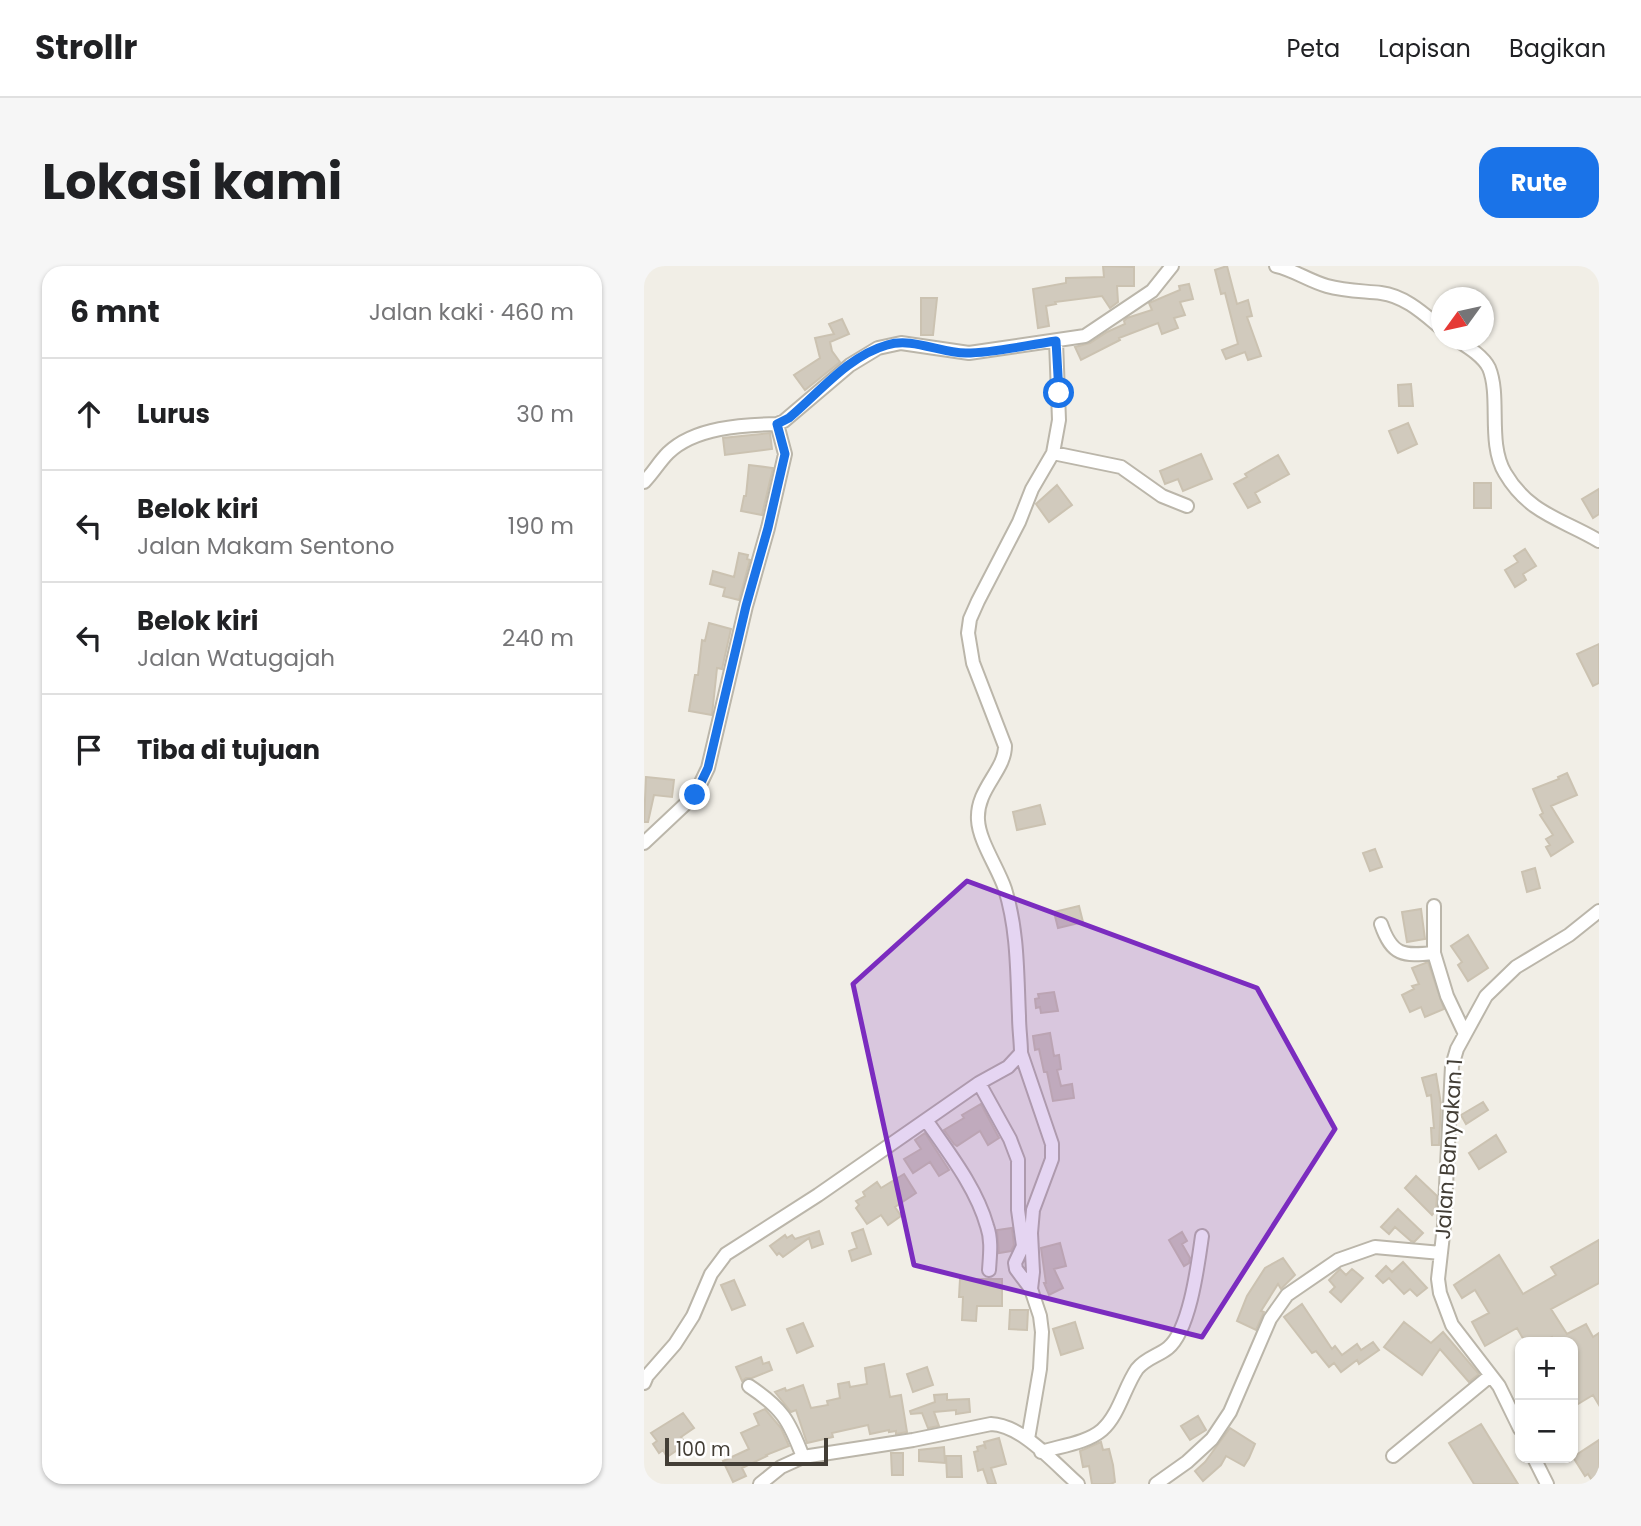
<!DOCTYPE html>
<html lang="id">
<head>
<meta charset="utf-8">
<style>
  body { margin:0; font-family:Poppins,sans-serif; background:#f6f6f6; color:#202124 }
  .controls { position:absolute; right:21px; bottom:21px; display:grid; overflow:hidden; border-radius:14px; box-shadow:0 2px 5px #0004 }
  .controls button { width:63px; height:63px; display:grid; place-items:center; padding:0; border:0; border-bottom:2px solid #e0e0e0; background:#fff; color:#202124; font:35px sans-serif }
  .compass { position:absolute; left:787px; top:21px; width:63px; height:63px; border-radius:50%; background:#fff; box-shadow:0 2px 5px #0004; rotate:237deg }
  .scale { position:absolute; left:21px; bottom:18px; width:163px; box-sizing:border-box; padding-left:7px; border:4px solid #433e36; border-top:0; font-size:19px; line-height:24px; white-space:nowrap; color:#433e36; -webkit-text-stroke:5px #fff; paint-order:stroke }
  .stop { position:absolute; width:21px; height:21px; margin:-16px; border:5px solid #1a73e8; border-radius:50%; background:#fff }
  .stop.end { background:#1a73e8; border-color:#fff; box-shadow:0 2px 7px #0008 }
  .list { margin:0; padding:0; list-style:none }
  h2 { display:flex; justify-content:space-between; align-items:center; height:91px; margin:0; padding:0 28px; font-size:30px }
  h2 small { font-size:23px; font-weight:400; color:#757577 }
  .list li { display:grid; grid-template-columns:46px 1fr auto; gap:21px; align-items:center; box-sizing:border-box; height:112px; padding:0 28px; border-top:2px solid #e0e0e0 }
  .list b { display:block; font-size:26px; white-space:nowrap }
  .list p { margin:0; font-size:23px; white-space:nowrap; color:#757577 }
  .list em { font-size:23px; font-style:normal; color:#757577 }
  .icon { flex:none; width:38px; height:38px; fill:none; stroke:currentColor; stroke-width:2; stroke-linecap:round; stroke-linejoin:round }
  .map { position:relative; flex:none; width:955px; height:1218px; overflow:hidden; border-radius:21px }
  header { display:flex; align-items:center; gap:42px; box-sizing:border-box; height:98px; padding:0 35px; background:#fff; border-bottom:2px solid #e0e0e0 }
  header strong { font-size:33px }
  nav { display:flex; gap:38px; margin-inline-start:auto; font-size:24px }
  .intro { display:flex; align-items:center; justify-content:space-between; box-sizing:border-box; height:168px; padding:0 42px }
  h1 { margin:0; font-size:49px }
  .button { padding:18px 32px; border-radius:21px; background:#1a73e8; color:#fff; font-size:24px; font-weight:700 }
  main { display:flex; gap:42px; padding:0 42px }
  aside { flex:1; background:#fff; border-radius:21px; box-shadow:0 2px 5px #0004 }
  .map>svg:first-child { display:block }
  .building { fill:#d1cabd; stroke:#cbc2b1; stroke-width:2 }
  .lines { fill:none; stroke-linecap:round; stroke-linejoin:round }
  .minor-casing { stroke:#bbb6aa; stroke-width:16 }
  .minor { stroke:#fff; stroke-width:12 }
  .route { stroke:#1a73e8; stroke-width:9 }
  .marked { fill:#7b2cbf; fill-opacity:0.2; stroke:#7b2cbf; stroke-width:5; stroke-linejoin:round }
  .labels { text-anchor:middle; stroke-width:5; stroke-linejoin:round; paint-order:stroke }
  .street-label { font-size:21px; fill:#433e36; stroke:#fff }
</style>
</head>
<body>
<header>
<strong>Strollr</strong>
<nav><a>Peta</a><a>Lapisan</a><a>Bagikan</a></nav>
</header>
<div class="intro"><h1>Lokasi kami</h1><a class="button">Rute</a></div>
<main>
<aside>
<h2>6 mnt<small>Jalan kaki · 460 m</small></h2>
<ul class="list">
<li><svg class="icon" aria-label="ahead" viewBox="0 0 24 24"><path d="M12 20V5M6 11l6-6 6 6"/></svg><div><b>Lurus</b></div><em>30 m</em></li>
<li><svg class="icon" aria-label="left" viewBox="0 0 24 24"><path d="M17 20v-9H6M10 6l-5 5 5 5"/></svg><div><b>Belok kiri</b><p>Jalan Makam Sentono</p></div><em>190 m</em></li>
<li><svg class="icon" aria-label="left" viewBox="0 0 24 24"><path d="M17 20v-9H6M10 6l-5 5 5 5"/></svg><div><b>Belok kiri</b><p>Jalan Watugajah</p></div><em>240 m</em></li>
<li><svg class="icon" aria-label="arrive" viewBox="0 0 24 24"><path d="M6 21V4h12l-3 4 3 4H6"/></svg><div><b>Tiba di tujuan</b></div></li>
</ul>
</aside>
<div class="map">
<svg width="955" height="1218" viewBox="0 0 955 1218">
  <rect width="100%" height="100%" fill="#f1eee6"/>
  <path class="building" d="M459 0 490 1V20H473L474 36 466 42 458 30 411 36 412 38 402 40 405 60 394 62 389 23 422 17V12L460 11Z
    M583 0 593 38 604 34 608 50 603 51 617 90 604 94 601 86 582 93 578 84 594 78 581 27 577 28 571 4Z
    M545 18 549 33 536 36 541 49 530 52 534 62 518 68 514 57 475 72 476 74 437 94 431 81 446 77 463 66 481 58 480 55 483 52 508 44 505 37 536 24 535 20Z
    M277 32H293L289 69H277Z
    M198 53 205 68 186 76 188 85 196 96 161 124 150 109 176 92 171 72 190 68 185 58Z
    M767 118 769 140H755L754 119Z
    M764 157 773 178 754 187 745 165Z
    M126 167 128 183 81 189 79 172Z
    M557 188 568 213 539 225 534 213 521 218 516 205Z
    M634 189 645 208 611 227 616 236 604 242 590 218 603 211 601 208Z
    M105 199 129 202 118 249 97 245 100 230H102Z
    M830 217H847V242H830Z
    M413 219 428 239 405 256 392 238Z
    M955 223V248L949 252 938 233Z
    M881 283 892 300 879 308 882 314 871 321 861 304 874 296 870 290Z
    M95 287 104 289 103 293 106 294 95 334 79 330 81 322 66 318 69 305 90 311Z
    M65 357 87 363 78 403 73 402 68 449 45 445 51 409H54L58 374 61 375Z
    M955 378V417L949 420 933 388Z
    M923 507 933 529 907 540 929 576 907 590 902 581 906 579 902 573 909 569 896 549 899 547 889 523 915 513 914 511Z
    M2 511 30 514 28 531 10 529 4 556H0Z
    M396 539 401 558 373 564 369 546Z
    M731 583 738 601 726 605 719 587Z
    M891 602 896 622 883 626 878 606Z
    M435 640 439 656 414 662 410 646Z
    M777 643 781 673 763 676 758 646Z
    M824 669 844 702 824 715 814 699 818 696 807 680Z
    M784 696 800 743 781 751 777 741 766 746 758 729 770 723 768 720 775 718 768 702Z
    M410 726 414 745 397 747 396 741 392 742 391 733 395 732 394 728Z
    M406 767 410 790 415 789 417 803 413 804 417 820 428 818 430 832 409 835 403 806H400L395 783 391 784 389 770Z
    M792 808 797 838 795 879H788L787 862H790L787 829 783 830 778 812Z
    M839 836 844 844 822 858 817 849Z
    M337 838 355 872 344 879 336 865 313 880 310 878 300 864 320 852 318 849Z
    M281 867 305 904 295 910 286 896 269 907 260 893 277 883 271 874Z
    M852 869 862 886 835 903 825 887Z
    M260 908 272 927 251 941 257 950 244 959 237 949 223 958 212 942 215 939 212 935 221 930 219 926 233 916 237 922Z
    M772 910 793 930 792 944 788 949 761 922Z
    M754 943 779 967 770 976 767 975 751 961 745 968 737 961Z
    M368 962 370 979 367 985 355 987 353 964Z
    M219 963 227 988 208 995 205 985 213 982 208 967Z
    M175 965 179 978 168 982 165 972 139 991 135 987 133 989 126 980 141 969 143 972 148 969 151 973Z
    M538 966 543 975 538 978 546 992 545 997 540 1000 525 974Z
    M955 974V1017L907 1043 923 1068 942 1058 949 1071 955 1067V1139L949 1129 929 1141V1076H910L908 1071 895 1076H881L873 1062 841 1080 828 1056 845 1047 831 1024 818 1032 810 1019 855 989 879 1028 912 1009 907 1001Z
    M416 977 422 1000 410 1003 419 1022 405 1029 400 1017H402L397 982Z
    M639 992 651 1009 637 1023 634 1018 617 1045 620 1046 612 1064 593 1055 603 1030 621 1002Z
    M759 996 783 1022 773 1030 766 1023 760 1028 745 1012 739 1017 732 1010 742 1000 748 1006Z
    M696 1003 702 1009 708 1003 719 1012 697 1036 686 1026 691 1021 685 1014Z
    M316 1013H358V1040H333L332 1055 318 1054 319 1031H315Z
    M90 1014 101 1039 88 1044 77 1019Z
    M658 1038 688 1083 691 1080 698 1089 713 1078 717 1084 729 1076 735 1084 715 1098 713 1094 697 1106 690 1097 685 1101 672 1085 668 1087 640 1051Z
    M366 1044H384L383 1064 365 1063Z
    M431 1056 439 1082 417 1089 409 1063Z
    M760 1056 787 1077 799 1066 835 1108 825 1116 796 1083 778 1109 740 1081Z
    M159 1057 169 1080 153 1087 143 1063Z
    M117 1091 119 1098 125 1096 128 1104 108 1112H102L98 1115 92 1101Z
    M240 1098 246 1131 257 1129 263 1166 252 1168V1165L245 1166V1164L226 1168 224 1159 188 1167 189 1171 163 1177 152 1144 147 1146 131 1126 141 1122 142 1125 159 1119 167 1142 184 1139 183 1135 196 1132 194 1118 205 1116 206 1121 223 1118 221 1102Z
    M283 1101 289 1119 269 1126 263 1108Z
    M303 1128V1134L325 1133 326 1146 312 1148V1144L290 1146 295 1160 284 1162 278 1147 267 1148 266 1145 291 1136 290 1129Z
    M121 1143 137 1162 145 1180 122 1189 123 1190 98 1202 102 1210 89 1216 79 1195 105 1183 97 1167 115 1159 110 1148Z
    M39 1147 50 1162 37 1171 42 1178 23 1191 19 1184 15 1187 9 1178 13 1175 7 1167Z
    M554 1150 562 1164 546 1174 537 1160Z
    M837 1158 874 1218H830L805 1177Z
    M586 1162 611 1178 605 1192 600 1200 582 1190 577 1199 559 1215 551 1205 561 1196Z
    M355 1172 362 1198 347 1202 352 1218H344L339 1203 334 1205 330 1186 334 1185 333 1181 340 1179 342 1183 340 1176Z
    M955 1174V1218H950L944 1208 941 1210 929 1191Z
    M457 1176 459 1184 465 1183 469 1199 471 1216 467 1218H448L445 1200 439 1201 436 1185Z
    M300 1181 301 1197 275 1195V1184Z
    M247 1187H259V1209H248Z
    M302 1190H317L318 1211H303Z"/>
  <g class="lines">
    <g class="minor-casing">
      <path id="minor" d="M632 0C650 4 665 15 683 20 700 25 719 25 737 27 761 30 780 48 797 62
        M813 74C824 81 839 90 845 102 857 131 843 177 861 207 885 248 918 253 955 275
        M409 187 477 201 518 230 543 240
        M0 216C9 207 15 196 24 187 51 161 98 159 133 158L140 155 206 99 234 82 257 77 325 87 441 70 508 25 528 0
        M0 577 51 529 64 502 102 340 124 262 141 188 133 158
        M790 640V687L803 730 821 768
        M737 658C748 690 759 690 790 687
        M377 787 408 878V893L389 944 387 967 389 1006 387 1023 396 1050 398 1066 396 1103 384 1173
        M335 817 366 873 374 894V944L379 980 371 997 372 1003 387 1023
        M282 854C304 886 332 921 343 960 348 974 346 989 345 1004
        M0 1117 3 1110 31 1078 49 1050 67 1008 82 988 174 929 335 817 364 801 377 787C377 775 375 763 375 750 373 707 374 665 361 623 354 602 335 575 334 554 332 523 361 505 361 480L329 397 324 367 326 353 334 335 375 256 388 223 409 187 415 154 412 75
        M105 1120C138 1142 145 1154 159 1191
        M876 1163 855 1120 808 1059 796 1027 794 1013 800 960 808 800 813 783 842 730 872 701 925 669 955 645
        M397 1186C416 1180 443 1177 458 1164 475 1149 480 1122 493 1103 502 1092 514 1090 524 1082 546 1064 554 998 558 970
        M749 1190 846 1110
        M890 1192 903 1218
        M116 1218 137 1201 159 1191 269 1174 347 1158C378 1159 411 1198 434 1218
        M512 1218 543 1196 568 1173 586 1146 626 1053 643 1029 694 994 731 981 797 987"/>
    </g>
    <use href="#minor" class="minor"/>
  </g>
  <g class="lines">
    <path class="route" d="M51 529 64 502 102 340 124 262 141 188 133 158 145 152C175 127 204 90 243 79 268 71 296 87 322 87 351 87 382 79 412 75L415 127"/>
  </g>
  <path class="marked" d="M323 615 613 722 691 863 558 1071 270 999 209 718Z"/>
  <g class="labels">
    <g class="street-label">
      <text transform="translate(805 883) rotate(-86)" y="7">Jalan Banyakan 1</text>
    </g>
  </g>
</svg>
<div class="controls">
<button>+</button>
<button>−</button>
</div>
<svg class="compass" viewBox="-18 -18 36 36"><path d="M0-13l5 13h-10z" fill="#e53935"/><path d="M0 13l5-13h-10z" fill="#757577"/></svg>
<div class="scale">100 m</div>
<div class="stop" style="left:415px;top:127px"></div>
<div class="stop end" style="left:51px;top:529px"></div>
</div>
</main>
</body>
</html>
